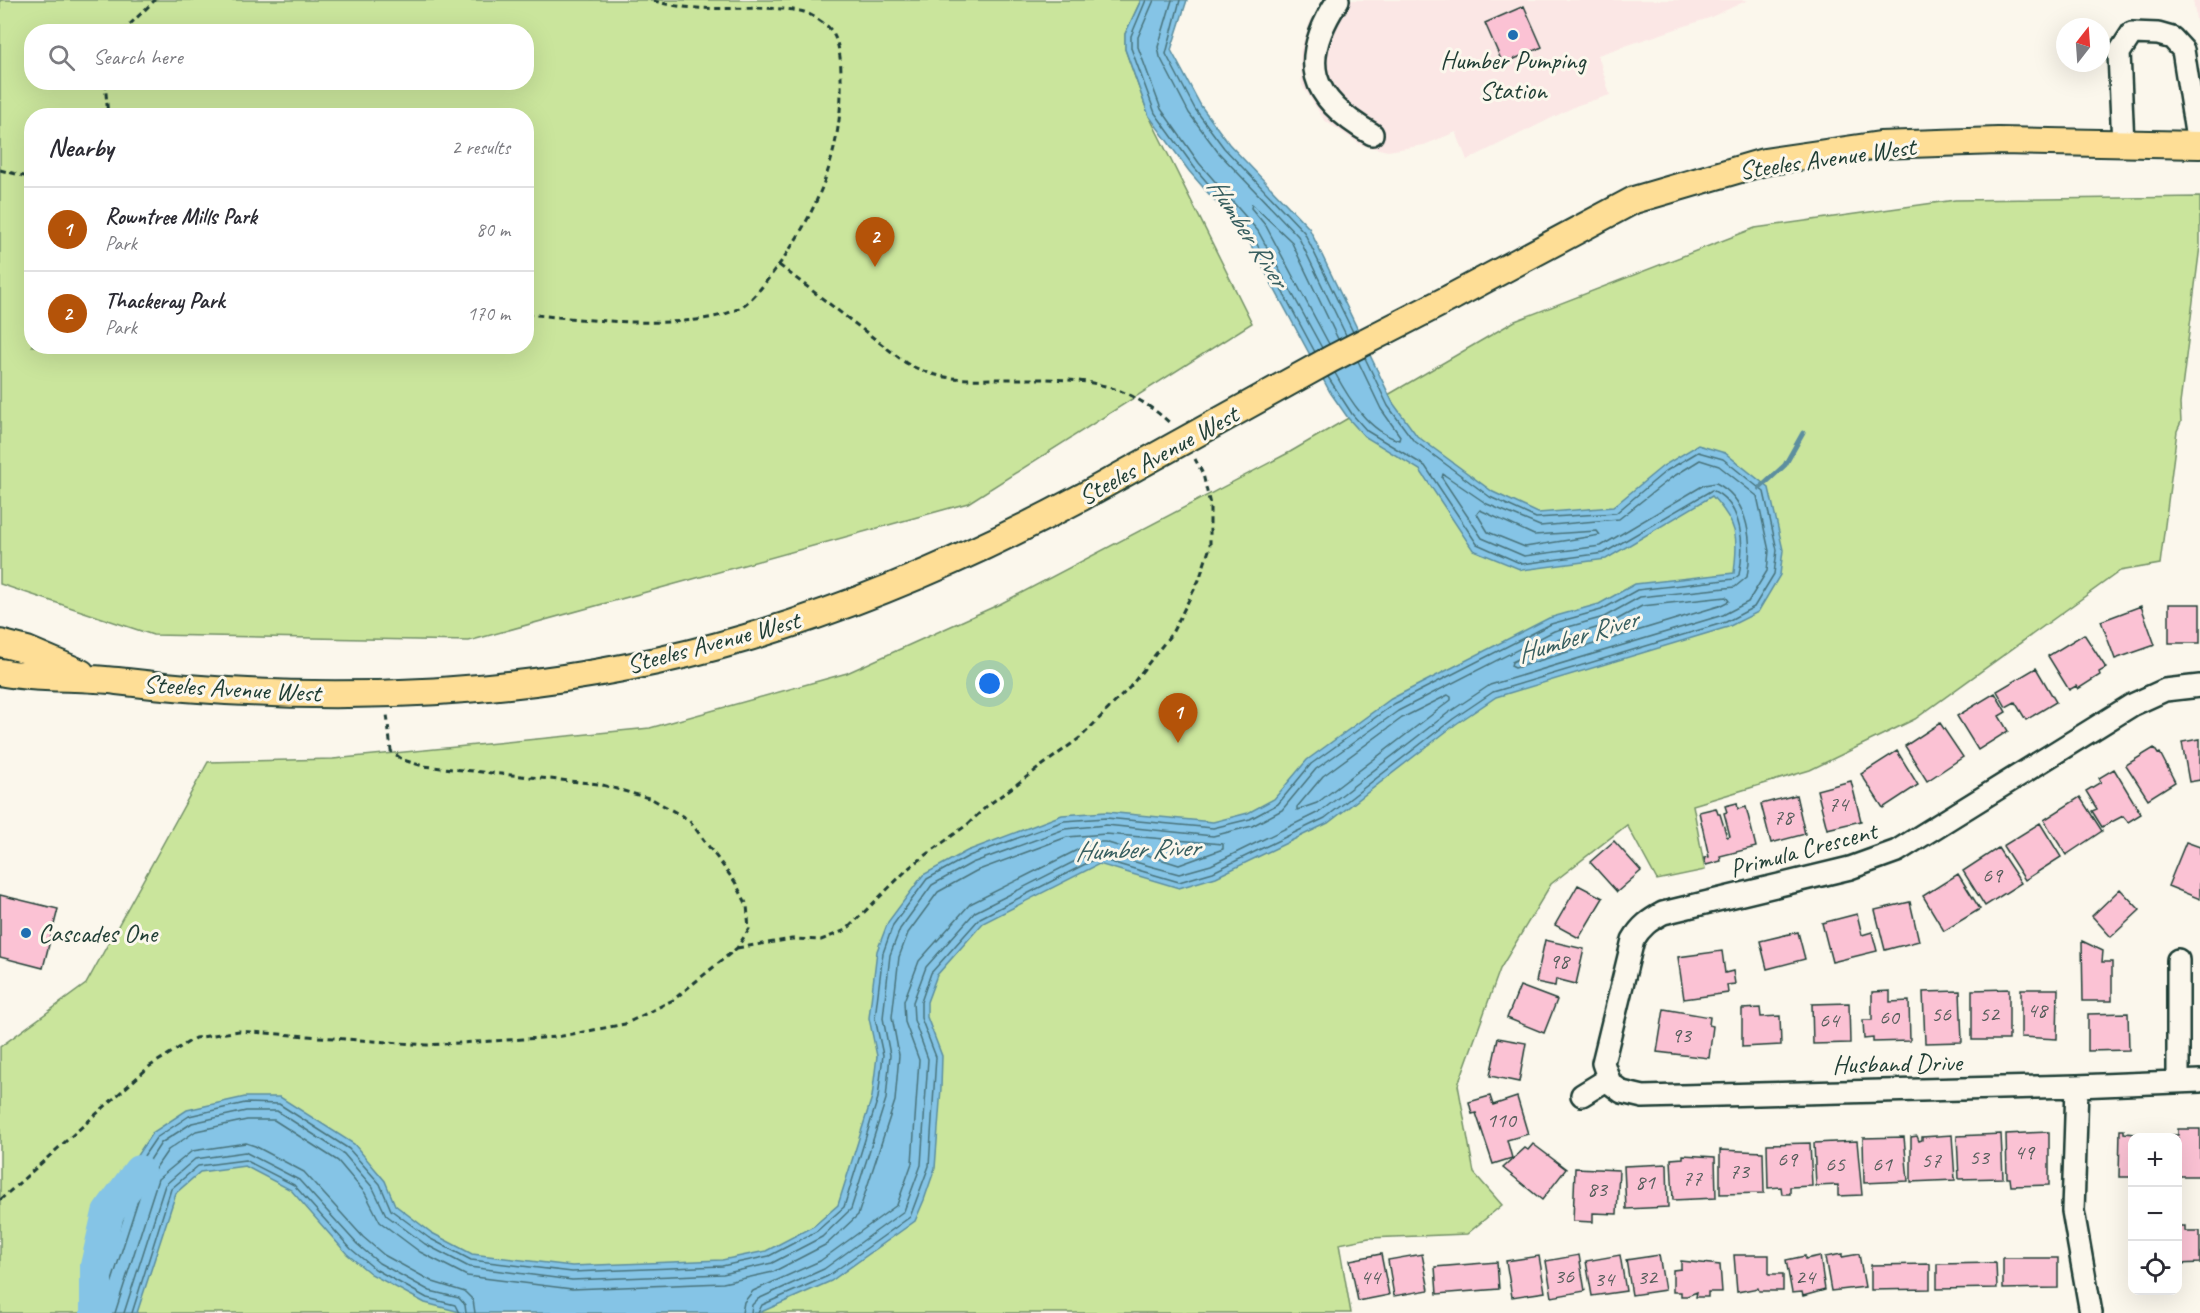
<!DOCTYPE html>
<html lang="en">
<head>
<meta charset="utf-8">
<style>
  body { margin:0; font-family:Caveat,sans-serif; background:#f7f7f7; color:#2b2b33 }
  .controls { position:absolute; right:18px; bottom:18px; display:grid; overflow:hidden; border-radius:12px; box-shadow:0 6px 24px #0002 }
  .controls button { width:54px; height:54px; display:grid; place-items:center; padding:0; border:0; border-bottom:2px solid #e1e1e2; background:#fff; color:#2b2b33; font:30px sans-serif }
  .compass { position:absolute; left:2056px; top:18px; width:54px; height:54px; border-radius:50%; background:#fff; box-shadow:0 6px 24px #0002; rotate:17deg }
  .you { position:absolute; left:990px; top:684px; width:21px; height:21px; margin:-15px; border:4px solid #fff; border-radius:50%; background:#1a73e8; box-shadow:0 0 0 9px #1a73e833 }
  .badge { display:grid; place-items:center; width:39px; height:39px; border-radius:50%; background:#b45309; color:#fff; font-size:20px; font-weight:700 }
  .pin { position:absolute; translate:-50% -50px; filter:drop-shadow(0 2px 3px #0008) }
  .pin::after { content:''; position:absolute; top:32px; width:21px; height:18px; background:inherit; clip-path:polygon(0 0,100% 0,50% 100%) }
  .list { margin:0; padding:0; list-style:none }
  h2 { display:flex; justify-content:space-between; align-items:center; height:78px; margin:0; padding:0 24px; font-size:26px }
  h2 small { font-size:20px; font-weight:400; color:#7c7c81 }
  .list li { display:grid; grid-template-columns:39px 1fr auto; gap:18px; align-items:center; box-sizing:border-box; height:84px; padding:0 24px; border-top:2px solid #e1e1e2 }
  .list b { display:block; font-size:22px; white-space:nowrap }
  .list p { margin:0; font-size:20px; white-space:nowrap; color:#7c7c81 }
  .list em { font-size:20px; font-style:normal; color:#7c7c81 }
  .icon { flex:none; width:33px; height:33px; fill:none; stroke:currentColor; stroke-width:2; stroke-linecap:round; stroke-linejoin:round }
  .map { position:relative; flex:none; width:2200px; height:1313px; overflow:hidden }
  .search { position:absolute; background:#fff; box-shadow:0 6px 24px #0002; left:24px; top:24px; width:510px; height:66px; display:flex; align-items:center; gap:15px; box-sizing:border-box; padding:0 21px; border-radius:24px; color:#7c7c81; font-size:22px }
  .panel { position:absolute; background:#fff; box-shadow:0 6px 24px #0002; left:24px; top:108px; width:510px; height:246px; border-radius:24px }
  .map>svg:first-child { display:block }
  .built { fill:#fbe7e5 }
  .green { fill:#cae59c; stroke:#749168; stroke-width:1.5; fill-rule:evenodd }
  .water { fill:#85c4e6; stroke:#5c8e9f; stroke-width:1.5 }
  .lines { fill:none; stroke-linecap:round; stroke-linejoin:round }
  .shore { stroke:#48737b; stroke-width:1.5 }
  .stream { stroke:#5c8e9f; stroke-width:5 }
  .river { stroke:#85c4e6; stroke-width:32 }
  .building { fill:#fbc2d4; stroke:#1f3d34; stroke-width:1.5 }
  .minor-casing { stroke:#1f3d34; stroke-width:26 }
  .major-casing { stroke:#1f3d34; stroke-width:30 }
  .path { stroke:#1f3d34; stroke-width:3; stroke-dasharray:6 4.5; stroke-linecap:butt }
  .minor { stroke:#fbf7ec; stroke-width:21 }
  .major { stroke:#fede96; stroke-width:26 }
  .major-bridge-casing { stroke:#1f3d34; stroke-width:30; stroke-linecap:butt }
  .major-bridge { stroke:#fede96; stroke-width:26 }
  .poi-dot { fill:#1f6fb2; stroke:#fbf7ec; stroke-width:2 }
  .labels { text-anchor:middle; stroke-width:6; stroke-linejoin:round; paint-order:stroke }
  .number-label { font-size:22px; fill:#565e5c }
  .poi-label { font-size:26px; fill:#1f3d34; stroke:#fbf7ec }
  .street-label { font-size:26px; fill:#1f3d34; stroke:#fbf7ec }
  .water-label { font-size:27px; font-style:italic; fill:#385f60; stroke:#fbf7ec }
</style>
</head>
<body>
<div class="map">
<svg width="2200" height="1313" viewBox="0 0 2200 1313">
  <rect width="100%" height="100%" fill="#fbf7ec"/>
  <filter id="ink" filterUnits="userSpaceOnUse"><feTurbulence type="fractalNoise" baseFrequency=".0167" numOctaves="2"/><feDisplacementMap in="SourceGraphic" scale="12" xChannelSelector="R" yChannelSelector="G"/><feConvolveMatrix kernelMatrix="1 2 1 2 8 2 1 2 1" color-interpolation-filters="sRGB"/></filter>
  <g filter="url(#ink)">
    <path class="built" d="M1325 0H1748L1709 18 1598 55 1610 95 1578 105 1467 160 1456 132 1424 145 1388 151 1361 145 1324 120 1302 85 1300 52 1310 22Z
      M2193 0H2200V44Z"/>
    <path class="green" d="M0 0H1141L1125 34V49L1149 116 1252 323 968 503 469 641 153 635 0 584ZM32 32H526V82H32ZM32 116H526V346H32Z
      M2200 197V246L2180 404 2181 422 2177 431 2160 564 2120 571 1915 719 1810 770 1693 805 1705 870 1657 880 1627 825 1551 884 1500 969 1458 1085 1474 1173 1502 1205 1467 1234 1369 1238 1339 1244 1351 1313H0V1047L86 984 208 762 333 759 650 728 847 673 1000 604 1290 452 1515 321 1755 228 1955 200Z"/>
    <path class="water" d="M1141 0H1187L1171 50 1201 106 1229 144 1309 228 1393 403 1417 436 1493 492 1538 513 1613 507 1663 466 1698 445 1725 453 1769 488 1783 550 1780 575 1758 612 1728 627 1496 697 1456 724 1328 823 1216 877 1179 888 1099 864 983 923 937 975 927 1002V1017L942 1056 941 1088 935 1168 924 1200 915 1221 831 1281 759 1313H464L425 1303 371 1274 347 1254 291 1190 245 1166 200 1172 176 1193 137 1313H82V1300L122 1178 152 1133 187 1110 245 1097H280L354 1144 385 1181 395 1205 432 1233 472 1254 572 1266 722 1260 766 1251 814 1226 838 1205 872 1097 877 1056 869 1018 877 951 888 922 923 875 967 851 1062 815 1106 812 1213 822 1248 813 1274 799 1307 760 1391 699 1549 618 1599 604 1635 584 1734 573C1738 536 1738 524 1712 496L1606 559 1522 570 1473 550 1420 470 1364 436 1348 418 1330 392 1247 238 1189 171 1149 116 1125 49V34Z"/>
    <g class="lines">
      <path class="shore" d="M1146 0 1131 36V48L1155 113 1194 167 1252 235 1315 352
        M1154 0 1138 37V47L1161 109 1199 163 1258 231 1322 348
        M1172 0 1158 47 1160 57 1189 113 1218 152 1298 236 1346 335
        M1180 0 1166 54 1195 109 1224 148 1304 232 1353 332
        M1329 344 1266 226 1251 208 1252 204 1291 241 1338 339
        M1335 373C1349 399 1369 432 1399 440L1400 436 1381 409 1358 361
        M1480 510 1534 535 1597 531 1600 535 1525 547 1488 532 1477 514Z
        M1726 597 1729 601 1719 606 1515 668 1511 666 1512 662 1557 640 1609 624 1642 606Z
        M1448 695 1451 697V700L1317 803 1297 810V807L1323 776 1402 718Z
        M88 1313V1301L127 1181 156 1138 189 1116 245 1103 279 1104 349 1149 380 1184 391 1210 429 1238 471 1260 572 1272 722 1266 769 1256 817 1231 844 1207 878 1098 883 1055 875 1018 883 953 893 925 927 879 969 856 1064 821 1106 818 1213 828 1250 819 1278 804 1311 764 1394 704 1551 624 1601 610 1637 590 1734 579 1739 575C1745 546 1743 504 1712 490L1604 553 1522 564 1477 544 1425 466 1367 431 1352 414 1328 377
        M95 1313 96 1302 134 1185 161 1143 192 1123 246 1111H277L344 1154 373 1188 386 1215 425 1244 469 1267 572 1280 723 1274 772 1263 822 1237 851 1209 886 1099 890 1055 883 1018 890 955 900 929 932 885 972 863 1065 829 1106 825 1213 836 1252 826 1282 810 1316 769 1398 711 1554 631 1604 617 1640 597 1735 587 1747 577C1753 544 1750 500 1716 483L1704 485 1601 546 1524 556 1482 538 1442 478 1443 474 1487 504 1540 526 1619 519 1671 478 1700 460 1719 466 1757 496 1769 551 1767 571 1748 602 1723 615 1490 685 1448 713 1321 811 1211 865 1179 874 1095 851 975 912 926 967 913 1002 914 1020 928 1059 921 1165 904 1211 824 1269 758 1299 752 1305 751 1313
        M104 1313 105 1303 142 1188 168 1150 196 1131 247 1120H274L338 1161 365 1193 380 1222 420 1252 467 1276 572 1289 723 1283 773 1272 827 1244 858 1215 895 1101 899 1055 892 1017 899 957 908 933 938 892 976 871 1067 837 1106 834 1223 844V849L1179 865 1105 842H1093L970 904 919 961 904 1001 905 1022 919 1060 912 1163 897 1205 820 1261 753 1291 744 1302 742 1313
        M115 1313 158 1179 192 1151 246 1143 255 1146 304 1172 363 1237 384 1255 433 1282 465 1292 473 1300 475 1313
        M124 1313 165 1185 195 1159 245 1152 299 1180 357 1244 379 1263 430 1291 459 1298 465 1305 466 1313
        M132 1313 171 1189 198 1166 245 1160 294 1185 351 1249 375 1269 427 1298 455 1305 459 1313
        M758 1313 762 1305 828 1276 910 1217 929 1166 936 1057 921 1018V1002L931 973 980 918 1097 858 1179 882 1213 872 1325 818 1453 719 1493 692 1726 622 1754 607 1774 574 1777 550 1764 492 1723 459 1698 452 1666 471 1616 513 1536 518 1490 497 1413 440 1388 406 1365 358"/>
      <path class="stream" d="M1760 488 1785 465 1803 433"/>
      <path class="river" d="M96 1313V1266L108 1213 139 1171"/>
    </g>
    <path class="building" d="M1524 6 1542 47 1503 64 1485 23Z
      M2169 604H2200V643H2169Z
      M2141 606 2155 645 2115 659 2101 621Z
      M2084 634 2106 668 2099 672 2100 675 2078 689 2076 686 2069 690 2048 656Z
      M2036 668 2056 702 2026 720 2015 702 2006 707 1997 691Z
      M1995 693 2006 712 1999 716 2008 731 1978 750 1957 716Z
      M1940 723 1963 757 1927 781 1905 746Z
      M2200 739V780L2189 782 2182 742Z
      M2154 748 2158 754 2160 753 2175 782 2148 799 2126 765Z
      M1897 751 1918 785 1883 808 1861 774Z
      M2114 769 2141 814 2128 822 2123 816 2102 827 2092 811 2097 809 2086 791 2101 782 2099 778Z
      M1851 781 1861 821 1827 829 1817 790Z
      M1796 795 1805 834 1771 843 1761 804Z
      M2080 797 2102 831 2066 855 2044 820Z
      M1737 803 1738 809 1746 807 1756 847 1720 856 1721 861 1706 865 1704 858 1709 857 1699 812 1716 808 1718 814H1720L1727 837 1730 836 1724 813 1727 812 1725 806Z
      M2040 823 2061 857 2025 880 2003 846Z
      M1614 841 1641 871 1617 892 1590 862Z
      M2186 842 2200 847V899L2168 886Z
      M1998 848 2021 883 1985 906 1963 871Z
      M1958 874 1980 909 1944 931 1923 896Z
      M1578 885 1603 898 1579 938 1555 925Z
      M2120 889 2140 910 2111 937 2092 916Z
      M0 895 58 909 43 968 0 957Z
      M1910 902 1919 941 1885 950 1875 910Z
      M1857 914 1862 935 1872 932 1877 951 1832 962 1822 923Z
      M1798 932 1805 959 1767 969 1760 941Z
      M1545 940 1584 949 1576 984 1556 979 1555 986 1536 982Z
      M2082 941 2103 951 2102 962H2112V1001H2083Z
      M1722 951 1725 973 1733 971 1735 984 1727 985 1728 993 1684 999 1678 957Z
      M1520 986 1557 1000 1544 1033 1507 1018Z
      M2009 989V1040H1972V990Z
      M2021 989H2058L2057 1039 2021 1037Z
      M1890 991V1002L1909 1001 1910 1041 1873 1042V1038L1864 1039 1863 1020H1872V992Z
      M1960 991 1962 1042 1925 1043 1923 992Z
      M1849 1003 1850 1043 1813 1044 1812 1004Z
      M1760 1008 1761 1017 1780 1016 1781 1045 1742 1047V1009Z
      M1664 1009 1710 1017 1709 1025 1713 1026 1709 1058 1657 1052Z
      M2128 1013 2129 1050 2088 1051V1014Z
      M1498 1038 1526 1043 1519 1082 1490 1076Z
      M1490 1096 1493 1105 1517 1097 1528 1134 1507 1140 1512 1158 1493 1164 1476 1113 1472 1114 1469 1102Z
      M2178 1129H2200V1176H2178V1138H2169V1135H2178Z
      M2120 1130H2124V1133L2162 1136 2132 1138V1177H2119Z
      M2049 1132V1185L2011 1186 2010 1178H2007L2006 1134Z
      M2001 1134 2003 1178 1959 1179 1957 1136Z
      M1952 1135 1955 1180 1911 1182V1137L1917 1136 1919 1141 1922 1140V1137Z
      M1904 1137 1908 1181 1864 1183 1863 1138Z
      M1857 1141 1862 1195 1838 1196V1185L1816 1186 1814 1143Z
      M1810 1143 1812 1186 1790 1187V1194H1782L1781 1187 1768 1188 1767 1144Z
      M1533 1144 1566 1169 1542 1200 1503 1168 1525 1148 1528 1150Z
      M1720 1150 1763 1152 1764 1193 1720 1194Z
      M1683 1155 1715 1157 1716 1198 1673 1200 1671 1159 1683 1158Z
      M1667 1164 1668 1207 1626 1209 1624 1166Z
      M1575 1168 1619 1170 1617 1214 1593 1213V1222L1573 1221Z
      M2178 1226H2185V1231H2200V1263L2178 1264Z
      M1381 1254 1389 1295 1358 1301 1350 1260Z
      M1422 1254 1429 1290 1394 1296 1388 1260Z
      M1842 1254V1257L1859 1254 1865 1287 1831 1291 1825 1257Z
      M1579 1255 1585 1291 1552 1297 1546 1261Z
      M1620 1255 1626 1291 1592 1296 1586 1261Z
      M1659 1255 1665 1290 1632 1295 1626 1260Z
      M1734 1255H1769V1274H1783V1291H1759L1758 1288 1737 1292Z
      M1539 1256 1545 1292 1512 1297 1506 1261Z
      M1805 1256V1259L1820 1256 1825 1290 1803 1296 1802 1292 1792 1293 1786 1260Z
      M2003 1258H2058V1288L2003 1289Z
      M1681 1261 1720 1265 1722 1292H1708V1297H1696L1697 1292 1687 1296H1681V1292H1673V1270L1681 1269Z
      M1497 1262 1499 1289 1437 1294 1435 1267Z
      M1996 1263 1997 1288 1937 1289V1264Z
      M1930 1264V1289L1871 1290V1265Z"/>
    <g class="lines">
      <g class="minor-casing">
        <path id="minor" d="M1338 0C1298 61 1309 98 1372 134
          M2123 144 2119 53 2132 33 2158 34 2172 38 2183 50 2198 145
          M2200 686 2165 690 2132 705 1897 851 1850 868 1663 913C1650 920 1641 926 1633 940L1603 1063 1610 1083 1622 1092 1643 1097 2077 1086 2200 1081
          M2178 960V1080
          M2077 1086 2073 1211 2091 1313
          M1582 1095 1608 1079"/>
      </g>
      <g class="major-casing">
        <path id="major" d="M1452 297 1634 200 1764 162 1880 145 1998 141 2200 145
          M0 643 27 650 81 673
          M0 672C38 680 78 676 117 681 326 706 544 698 746 638 863 603 974 555 1082 497"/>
      </g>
      <path class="path" d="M122 32 155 0
        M105 82 108 116
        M0 170 32 178
        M779 265 906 363C942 382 964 379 1004 379 1071 379 1119 375 1172 425
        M526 314C577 319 699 333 741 307 755 298 768 279 778 266 819 210 843 149 841 77 841 62 840 37 827 26 821 21 808 12 800 11 751 3 699 16 652 0
        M737 948 792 939 821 940 846 930 910 867 968 824 987 806 1081 737 1130 687 1172 633 1199 580 1210 547V505L1203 474 1195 459
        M0 1200 150 1066 195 1038 239 1031 427 1045 557 1037 625 1024 673 1000 737 948 749 929 747 905 735 882 689 820 652 799 599 784 423 766 403 760 391 751 387 714"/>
      <use href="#minor" class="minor"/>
      <use href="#major" class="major"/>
      <g class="major-bridge-casing">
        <path id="major-bridge" d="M1082 497 1331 359 1452 297"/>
      </g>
      <use href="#major-bridge" class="major-bridge"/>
    </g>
  </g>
  <g class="poi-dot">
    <circle cx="1513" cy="35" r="6"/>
    <circle cx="26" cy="933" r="6"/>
  </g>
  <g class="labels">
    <g class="number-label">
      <text x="1838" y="811">74</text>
      <text x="1783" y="824">78</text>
      <text x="1992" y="882">69</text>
      <text x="1559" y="968">98</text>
      <text x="2037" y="1017">48</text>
      <text x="1941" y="1021">56</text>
      <text x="1989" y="1021">52</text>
      <text x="1889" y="1024">60</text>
      <text x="1829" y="1027">64</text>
      <text x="1681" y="1042">93</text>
      <text x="1501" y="1127">110</text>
      <text x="2024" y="1159">49</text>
      <text x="1979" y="1164">53</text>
      <text x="1787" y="1166">69</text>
      <text x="1931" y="1167">57</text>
      <text x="1835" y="1171">65</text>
      <text x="1882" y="1171">61</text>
      <text x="1739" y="1178">73</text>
      <text x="1692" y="1185">77</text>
      <text x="1645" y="1189">81</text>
      <text x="1597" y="1196">83</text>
      <text x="1564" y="1283">36</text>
      <text x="1370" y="1284">44</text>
      <text x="1647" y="1284">32</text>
      <text x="1805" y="1284">24</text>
      <text x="1604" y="1286">34</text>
    </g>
    <g class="poi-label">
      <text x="1513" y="69">Humber Pumping<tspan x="1513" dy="30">Station</tspan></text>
      <text x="38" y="942" text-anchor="start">Cascades One</text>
    </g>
    <g class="street-label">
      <text transform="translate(1827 158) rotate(-8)" y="9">Steeles Avenue West</text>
      <text transform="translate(1158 455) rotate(-29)" y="9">Steeles Avenue West</text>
      <text transform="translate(713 642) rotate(-15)" y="9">Steeles Avenue West</text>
      <text transform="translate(232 688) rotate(3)" y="9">Steeles Avenue West</text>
      <text transform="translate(1803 849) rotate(-15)" y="9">Primula Crescent</text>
      <text transform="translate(1897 1063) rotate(-1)" y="9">Husband Drive</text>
    </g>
    <g class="water-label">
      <text transform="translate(1248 232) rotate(57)" y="9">Humber River</text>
      <text transform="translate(1577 636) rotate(-17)" y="9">Humber River</text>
      <text transform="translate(1137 849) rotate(-2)" y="9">Humber River</text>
    </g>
  </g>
</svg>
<div class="controls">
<button>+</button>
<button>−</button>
<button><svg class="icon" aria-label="locate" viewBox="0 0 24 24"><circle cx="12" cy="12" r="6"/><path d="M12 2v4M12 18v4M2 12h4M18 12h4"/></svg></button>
</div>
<svg class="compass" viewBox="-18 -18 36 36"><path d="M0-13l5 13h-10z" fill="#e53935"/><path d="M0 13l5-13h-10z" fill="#7c7c81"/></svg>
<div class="you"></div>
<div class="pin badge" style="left:1178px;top:743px">1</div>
<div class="pin badge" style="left:875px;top:267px">2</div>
<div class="search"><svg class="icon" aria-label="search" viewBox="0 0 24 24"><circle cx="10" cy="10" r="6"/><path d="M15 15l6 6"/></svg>Search here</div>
<section class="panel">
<h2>Nearby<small>2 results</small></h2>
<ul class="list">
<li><span class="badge">1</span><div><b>Rowntree Mills Park</b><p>Park</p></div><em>80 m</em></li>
<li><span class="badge">2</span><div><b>Thackeray Park</b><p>Park</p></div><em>170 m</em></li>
</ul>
</section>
</div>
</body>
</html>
